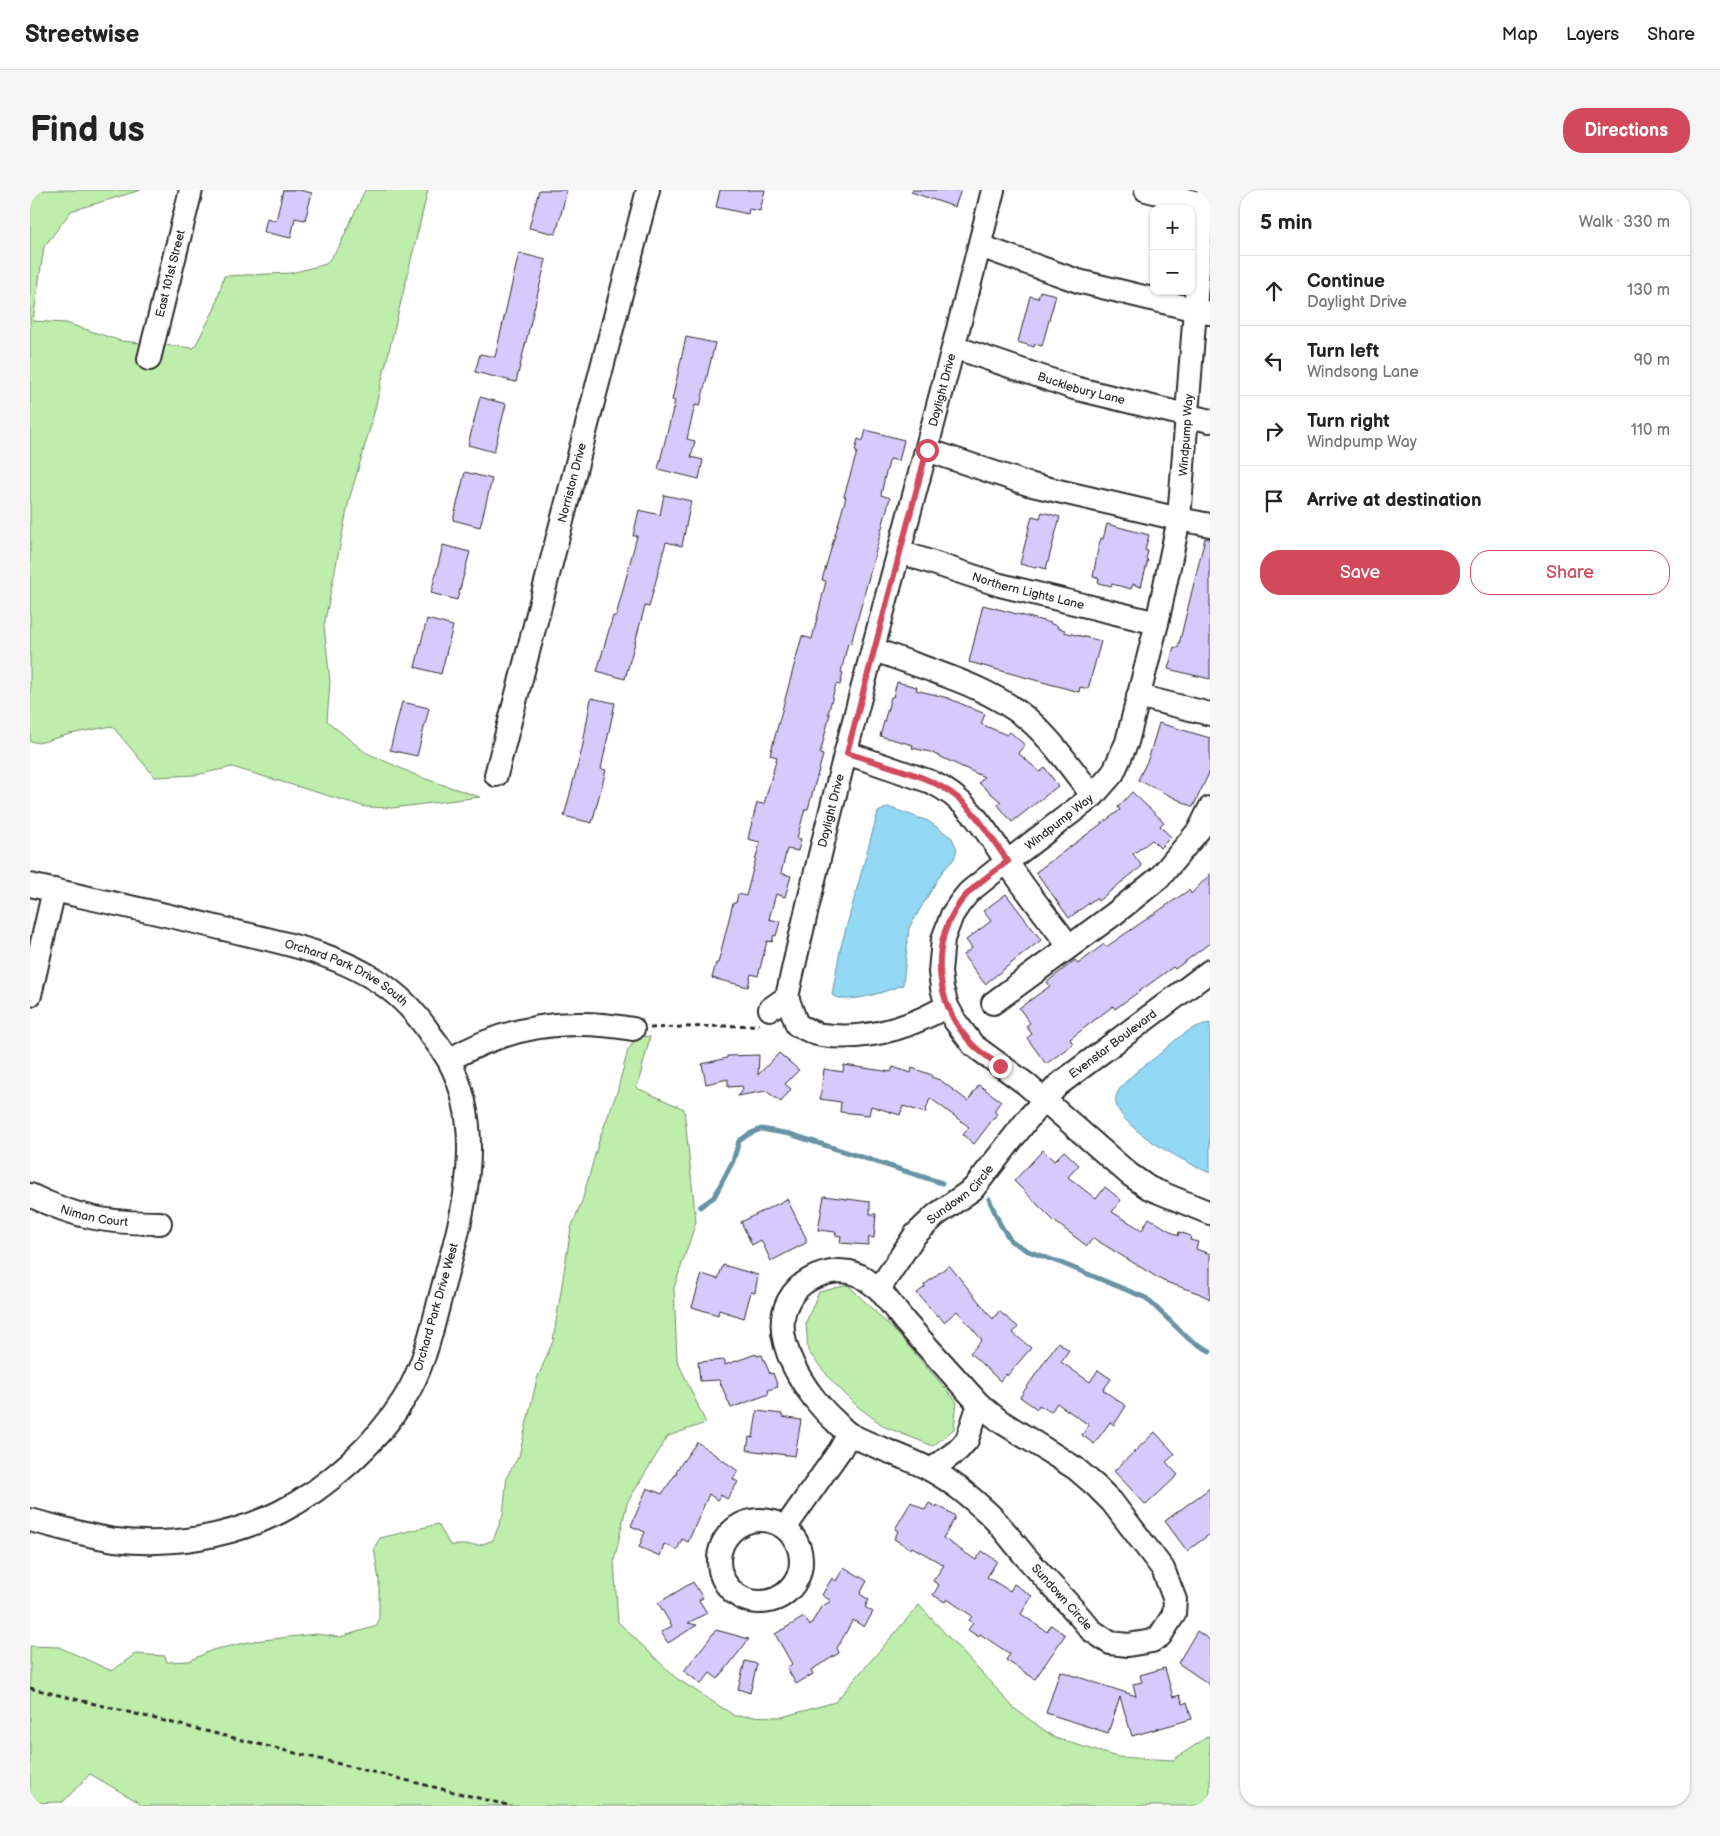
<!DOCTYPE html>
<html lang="en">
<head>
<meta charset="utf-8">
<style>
  body { margin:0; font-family:"Balsamiq Sans",sans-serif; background:#f6f6f6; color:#222 }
  .controls { position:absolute; right:15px; top:15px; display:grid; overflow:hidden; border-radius:10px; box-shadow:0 1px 4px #0004 }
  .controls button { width:45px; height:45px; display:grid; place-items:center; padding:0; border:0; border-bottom:1px solid #e0e0e0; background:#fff; color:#222; font:25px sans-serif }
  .stop { position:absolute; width:15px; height:15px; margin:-11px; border:4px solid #d1495b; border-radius:50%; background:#fff }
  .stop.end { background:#d1495b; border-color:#fff; box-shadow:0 1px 5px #0008 }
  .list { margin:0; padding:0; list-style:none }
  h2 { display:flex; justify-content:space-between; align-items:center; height:65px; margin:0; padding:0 20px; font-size:21px }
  h2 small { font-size:16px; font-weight:400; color:#767676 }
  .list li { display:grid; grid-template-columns:32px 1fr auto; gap:15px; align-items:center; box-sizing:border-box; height:70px; padding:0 20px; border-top:1px solid #e0e0e0 }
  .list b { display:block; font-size:19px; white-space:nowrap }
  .list p { margin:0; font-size:16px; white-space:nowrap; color:#767676 }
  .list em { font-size:16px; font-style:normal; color:#767676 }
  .actions { display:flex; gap:10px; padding:15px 20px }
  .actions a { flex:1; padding:11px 0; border:1px solid #d1495b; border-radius:20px; text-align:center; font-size:18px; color:#d1495b }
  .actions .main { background:#d1495b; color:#fff }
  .icon { flex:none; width:28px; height:28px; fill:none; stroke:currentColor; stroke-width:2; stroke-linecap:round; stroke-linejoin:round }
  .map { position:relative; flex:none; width:1180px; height:1616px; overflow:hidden; border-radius:20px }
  header { display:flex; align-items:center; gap:30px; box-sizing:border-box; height:70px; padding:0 25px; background:#fff; border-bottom:1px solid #e0e0e0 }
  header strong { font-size:24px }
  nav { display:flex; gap:28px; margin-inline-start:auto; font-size:18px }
  .intro { display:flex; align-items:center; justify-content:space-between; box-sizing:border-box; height:120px; padding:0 30px }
  h1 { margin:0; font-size:35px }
  .button { padding:12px 22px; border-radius:20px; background:#d1495b; color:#fff; font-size:18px; font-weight:700 }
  main { display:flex; gap:30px; padding:0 30px }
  aside { flex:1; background:#fff; border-radius:20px; box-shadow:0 1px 4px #0004 }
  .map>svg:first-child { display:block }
  .green { fill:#beedac; stroke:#748c6c }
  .water { fill:#93d8f5; stroke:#6993a4 }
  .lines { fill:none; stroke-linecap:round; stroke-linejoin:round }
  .stream { stroke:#6993a4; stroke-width:5 }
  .building { fill:#d6c9fb; stroke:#2b2b2b }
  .minor-casing { stroke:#2b2b2b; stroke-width:26 }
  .path { stroke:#2b2b2b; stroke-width:3; stroke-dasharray:5 4; stroke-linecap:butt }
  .minor { stroke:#fff; stroke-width:22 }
  .route { stroke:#d1495b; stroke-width:6 }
  .labels { text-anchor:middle; stroke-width:4.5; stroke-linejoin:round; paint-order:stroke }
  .street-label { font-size:12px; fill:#2b2b2b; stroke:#fff }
</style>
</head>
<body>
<header>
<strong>Streetwise</strong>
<nav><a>Map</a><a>Layers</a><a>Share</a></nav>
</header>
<div class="intro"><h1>Find us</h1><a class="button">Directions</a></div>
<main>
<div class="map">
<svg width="1180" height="1616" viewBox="0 0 1180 1616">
  <rect width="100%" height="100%" fill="#fff"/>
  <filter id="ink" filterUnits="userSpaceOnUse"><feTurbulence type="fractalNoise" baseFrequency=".02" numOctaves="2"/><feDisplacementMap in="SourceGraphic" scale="10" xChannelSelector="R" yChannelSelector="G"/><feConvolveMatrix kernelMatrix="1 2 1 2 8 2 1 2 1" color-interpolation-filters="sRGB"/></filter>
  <g filter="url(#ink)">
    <path class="green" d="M0 0H111L41 21 14 57 3 131 36 133 91 151 164 158 185 118 194 86 261 83 296 74 309 57 335 0H398L341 235 319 310 294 436 300 491 297 531 335 562 390 587 450 607 362 618 336 617 202 577 166 585 125 587 82 536 40 544 9 553 0 551Z
      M608 846 620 847 607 898 654 919 666 1032 644 1098 647 1170 676 1233 638 1246 597 1313 584 1371 588 1432 646 1488 705 1526 752 1527 805 1512 889 1415 985 1519 1025 1548 1087 1567 1143 1570 1180 1545V1616H111L108 1612 60 1584 33 1612 0 1613V1456L29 1457 82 1481 105 1464 135 1466 137 1472 159 1471 182 1460 224 1451 286 1444 310 1447 347 1436 349 1428V1391L344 1358 350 1348 408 1334 420 1355H450L463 1350 473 1325 477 1286 489 1266 507 1189 523 1151 541 1038 552 1011 570 947 587 902 598 860Z
      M818 1095 869 1145 927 1212 924 1239 903 1256 855 1237 827 1216 801 1190 778 1161 776 1132 789 1102Z"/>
    <path class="water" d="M858 617 898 631 922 648 927 659 924 669 912 682 879 738 873 795C857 801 816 816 802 805L810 760 848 622Z
      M1180 833V983C1159 974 1080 935 1086 907 1089 893 1115 875 1126 867 1141 854 1160 835 1180 833Z"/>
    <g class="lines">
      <path class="stream" d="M959 1009 970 1034 981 1051 998 1061 1031 1073 1116 1108 1160 1150 1180 1161
        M670 1017 684 1007 703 971 709 951 719 944 731 939 760 944 912 993"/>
    </g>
    <path class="building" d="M253 0H269L282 3 275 30 265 28 261 48 234 42 237 28 246 31Z
      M509 0H537L526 44 499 38Z
      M690 0H735L730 21 719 19 718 24 686 17Z
      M882 0H931L925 17 881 2Z
      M489 63 516 70 486 192 445 182 450 164 465 167Z
      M1010 101 1026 105 1012 156 1005 154 1004 157 988 152 1000 106 1008 108Z
      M656 147 685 153 670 216 665 215 657 249 665 251 661 267 673 270 669 289 628 279 645 211 642 210Z
      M450 207 476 214 464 262 438 255Z
      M836 240 874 250 869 271 860 269 855 286 851 305 860 308 821 454 818 453 811 482 813 483 810 495 806 494 798 524H800L790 564 793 565 778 619H775L767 648 771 649 768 661 757 659 751 683 761 686 755 707 746 704 739 729 750 732 746 746 744 745 742 752 737 751 728 786 721 784 718 797 682 788 686 773H688L703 713H706L708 704 716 706 730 652 718 649 721 636 727 613 734 614 747 567 740 565 772 446 782 449 796 391 792 390 816 307 814 306 827 262 825 261 828 249 833 251Z
      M435 282 462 289 450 337 423 330Z
      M634 305 661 311 652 356 636 352 619 417 615 416 595 489 567 481 583 426H586L607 346H603L609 320 630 325Z
      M1012 322 1030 327 1016 379 1006 376V378L990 374 1002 326 1010 328Z
      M1077 334 1119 345 1115 360 1118 361 1116 369 1118 370 1111 397 1103 394 1101 399 1082 394 1081 396 1068 393 1069 388 1063 387 1068 359 1071 348 1073 349Z
      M1175 348 1180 349V489L1138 479 1144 457 1148 458Z
      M413 355 440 362 427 410 401 403Z
      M953 415 1021 433V434L1028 436 1027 438 1035 440 1034 442 1071 451 1058 499 1050 497 1049 502 939 472Z
      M397 429 423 436 411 484 385 477Z
      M867 492 887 497 886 500 918 508 955 524 951 534 977 545 980 542 995 555 988 563 1010 582 1015 578 1028 596 982 632 968 615 971 612 949 593 954 587 900 562 882 558 883 555 850 546 861 507H863Z
      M561 508 585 513 571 579 576 580 562 633 534 626 552 559Z
      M372 512 399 518 387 566 360 560Z
      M1129 533 1180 548V581L1163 617 1108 590 1119 567Z
      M1102 602 1134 632 1130 636 1141 647 1130 658 1122 650 1103 664 1112 676 1068 711 1066 708 1039 728 1006 682 1090 620 1088 617Z
      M1180 684V753L1145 779 1143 777 1085 819 1083 816 1040 849 1043 854 1016 874 997 848 1002 844 996 836 1000 833 989 818 1020 796 1017 792 1045 770 1048 774 1074 754 1076 757 1159 700 1161 704Z
      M976 704 1011 750 955 794 933 765 942 758 936 750 961 731 953 721Z
      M749 863 769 880 755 894 761 899 751 912 736 901 707 906 713 900 712 896 698 897V889L676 894 672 874 697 868V866L729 865 728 885Z
      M814 875 861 882 863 877 881 883 882 878 902 885 901 887 910 890 938 911 949 895 971 911 964 921 967 924 944 954 933 945 939 937 900 908 895 923 873 916 870 925 841 916 839 925 810 922 811 912 790 909 794 879 813 882Z
      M1013 960 1024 971 1034 961 1049 975 1038 987 1066 1009 1075 997 1091 1010 1082 1022 1112 1040 1119 1028 1148 1046 1149 1042 1161 1046 1160 1050 1168 1052 1166 1059 1180 1064V1109L1168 1103 1133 1091 1063 1048 1057 1056 1024 1031 984 991Z
      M794 1006 840 1012V1024H846L844 1048 839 1047 838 1055 810 1053 811 1046 805 1045 806 1042 788 1040Z
      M757 1009 776 1048V1053L741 1071 731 1050 722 1055 711 1032Z
      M693 1075 728 1085 725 1103 721 1102 714 1128 689 1120 688 1125 662 1117 672 1084 688 1089Z
      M919 1075 963 1129 969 1121 988 1137 983 1143 1001 1158 977 1186 976 1184 970 1191 940 1163 952 1150 927 1121 914 1132 908 1125 907 1126 887 1103 895 1097 894 1095Z
      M1028 1152 1039 1160 1031 1172 1060 1192 1068 1180 1081 1189 1073 1200 1096 1216 1084 1235 1080 1232 1064 1254 1052 1245 1059 1235 1031 1216 1027 1213 1021 1222 1009 1215 1007 1219 990 1207Z
      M726 1164 727 1166 732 1165 740 1184 743 1183 748 1197 738 1200 739 1204 701 1218 689 1190 670 1191 668 1172 695 1170V1175Z
      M727 1221 752 1224V1227L771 1230 765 1266 717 1260 719 1247 723 1248Z
      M1125 1242 1145 1264 1136 1272 1148 1285 1116 1315 1084 1281Z
      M667 1252 708 1281 703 1289 708 1292 697 1309 691 1305 687 1310 679 1304 658 1352 652 1349 647 1360 634 1354 630 1366 609 1357 615 1342 601 1336 617 1298 632 1304 647 1282 646 1281Z
      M1180 1298V1344L1157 1361 1135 1331Z
      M881 1312 895 1320 899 1313 906 1317 907 1315 924 1325 925 1328 913 1348 946 1370 952 1361 967 1371 957 1387 980 1401 984 1394 1002 1406 991 1424 1017 1442 1021 1435 1035 1445 1005 1489 976 1470 980 1464 950 1444 949 1447 938 1440 943 1433 939 1430 942 1426 917 1409 915 1412 903 1405 909 1395 903 1391 914 1375 882 1357 881 1359 864 1349 868 1341 865 1339Z
      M814 1377 837 1391 830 1404 839 1410 835 1417 843 1422 834 1437 823 1430 807 1458 809 1463 781 1480 783 1484 766 1494 757 1478 762 1474 745 1444 774 1427 780 1436 791 1417 801 1411 792 1405 802 1388 806 1391Z
      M663 1392 673 1408 669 1410 677 1423 658 1433 667 1435 638 1453 631 1442 642 1436 628 1413Z
      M686 1440 719 1449 688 1489 680 1483 671 1494 654 1481Z
      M1167 1441 1180 1450V1495L1148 1473Z
      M715 1471 727 1474 720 1503 708 1499Z
      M1135 1478 1143 1507 1150 1505 1153 1514 1157 1512 1162 1529 1102 1546 1090 1507 1078 1543 1016 1523 1030 1481 1106 1506 1103 1494 1112 1492 1110 1485Z"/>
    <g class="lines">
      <g class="minor-casing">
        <g id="minor">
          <path d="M1116 0 1180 16"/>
          <path d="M1179 0 1171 41 1149 329 1127 433 1097 552 1083 583 1063 606 965 681 939 702 930 713 922 725 913 749 910 782 912 798 917 816 925 831 943 855 996 894 1099 984 1119 998 1180 1023"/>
          <path d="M950 56 1048 91 1179 123"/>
          <path id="s1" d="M924 157 1044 198 1180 231"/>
          <path id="s2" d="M119 169 161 0"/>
          <path d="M897 260 998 294 1149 329 1180 335"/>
          <path id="s3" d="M870 362 970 395 1127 433"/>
          <path d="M843 459C896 480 956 494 999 530 1024 552 1043 581 1063 606"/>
          <path d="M1108 506 1180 524"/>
          <path d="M817 563 901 592C944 612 962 652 988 688 1004 711 1022 733 1039 756"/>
          <path id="s4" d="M466 585 618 0"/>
          <path id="s5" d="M0 695C63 709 127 722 190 738 248 752 310 762 359 799 376 812 390 828 401 845 407 853 414 862 419 871 457 942 433 1025 413 1097 403 1134 395 1176 374 1209 347 1253 296 1299 250 1322 200 1347 140 1357 85 1350 57 1346 28 1337 0 1330"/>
          <path d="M0 805 24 700"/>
          <path d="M963 813 1084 724 1130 687 1169 640 1180 618"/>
          <path id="s6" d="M917 816C879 838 836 851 792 845 783 844 775 838 767 835L757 807C816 536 898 270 963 0"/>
          <path d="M740 819 757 807"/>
          <path d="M419 870C478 836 536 827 603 839"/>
          <path id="s7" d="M0 1005C47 1028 78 1033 130 1033"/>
          <path d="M809 1081 820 1082 831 1086 849 1099 875 1132 949 1214 970 1231 1045 1278 1066 1296 1082 1312 1133 1379 1145 1410 1144 1424 1130 1446 1122 1451 1098 1455 1080 1453 1061 1440C1040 1414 1017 1391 995 1366 983 1352 972 1336 958 1323 941 1307 921 1291 901 1280 875 1266 846 1258 821 1245 815 1242 811 1237 806 1232 778 1207 737 1149 759 1110 769 1091 789 1083 809 1081Z"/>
          <path id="s8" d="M849 1099 885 1045 906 1025 943 999 1001 925 1028 895 1180 781"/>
          <path d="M901 1280 928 1260 937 1250 949 1214"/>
          <circle cx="730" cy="1371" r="41"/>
          <path d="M755 1338 810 1260 819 1244"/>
        </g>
      </g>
      <path class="path" d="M620 838 729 835
        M0 1498 481 1616"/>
      <use href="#minor" class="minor"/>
    </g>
  </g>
  <g class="lines" filter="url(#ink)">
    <path class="route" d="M897 260 817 563C852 575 899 584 928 608 949 625 962 650 978 671 961 684 941 697 929 714 898 758 906 817 943 855 951 863 961 869 970 876"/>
  </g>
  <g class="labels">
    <g class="street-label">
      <text dy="4" stroke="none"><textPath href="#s2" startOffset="88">East 101st Street</textPath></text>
      <text dy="4" stroke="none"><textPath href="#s1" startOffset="134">Bucklebury Lane</textPath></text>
      <text dy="4" stroke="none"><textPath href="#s6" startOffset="814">Daylight Drive</textPath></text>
      <text transform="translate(1156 245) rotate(-86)" y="4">Windpump Way</text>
      <text dy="4" stroke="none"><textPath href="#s4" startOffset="302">Norriston Drive</textPath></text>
      <text dy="4" stroke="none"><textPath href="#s3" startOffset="134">Northern Lights Lane</textPath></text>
      <text dy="4" stroke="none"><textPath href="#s6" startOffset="379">Daylight Drive</textPath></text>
      <text transform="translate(1029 632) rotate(-38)" y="4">Windpump Way</text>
      <text dy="4" stroke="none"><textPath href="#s5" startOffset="330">Orchard Park Drive South</textPath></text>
      <text dy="4" stroke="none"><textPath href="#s8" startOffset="342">Evenstar Boulevard</textPath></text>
      <text dy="4" stroke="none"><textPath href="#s8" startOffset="126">Sundown Circle</textPath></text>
      <text dy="4" stroke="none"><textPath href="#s7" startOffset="68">Niman Court</textPath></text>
      <text transform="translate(406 1117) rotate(-74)" y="4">Orchard Park Drive West</text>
      <text transform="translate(1032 1407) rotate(48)" y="4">Sundown Circle</text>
    </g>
  </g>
</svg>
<div class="controls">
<button>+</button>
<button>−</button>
</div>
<div class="stop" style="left:897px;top:260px"></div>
<div class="stop end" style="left:970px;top:876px"></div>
</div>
<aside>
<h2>5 min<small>Walk · 330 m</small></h2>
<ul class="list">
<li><svg class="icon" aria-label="ahead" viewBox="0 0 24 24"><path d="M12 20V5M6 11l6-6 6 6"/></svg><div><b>Continue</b><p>Daylight Drive</p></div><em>130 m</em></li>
<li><svg class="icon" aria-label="left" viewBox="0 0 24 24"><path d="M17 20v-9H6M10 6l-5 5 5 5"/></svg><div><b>Turn left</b><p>Windsong Lane</p></div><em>90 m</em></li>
<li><svg class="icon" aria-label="right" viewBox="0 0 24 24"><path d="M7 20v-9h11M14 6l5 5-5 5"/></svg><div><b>Turn right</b><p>Windpump Way</p></div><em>110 m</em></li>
<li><svg class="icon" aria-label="arrive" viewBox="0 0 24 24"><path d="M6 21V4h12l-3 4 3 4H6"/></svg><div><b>Arrive at destination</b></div></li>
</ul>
<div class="actions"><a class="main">Save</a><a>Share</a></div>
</aside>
</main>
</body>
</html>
